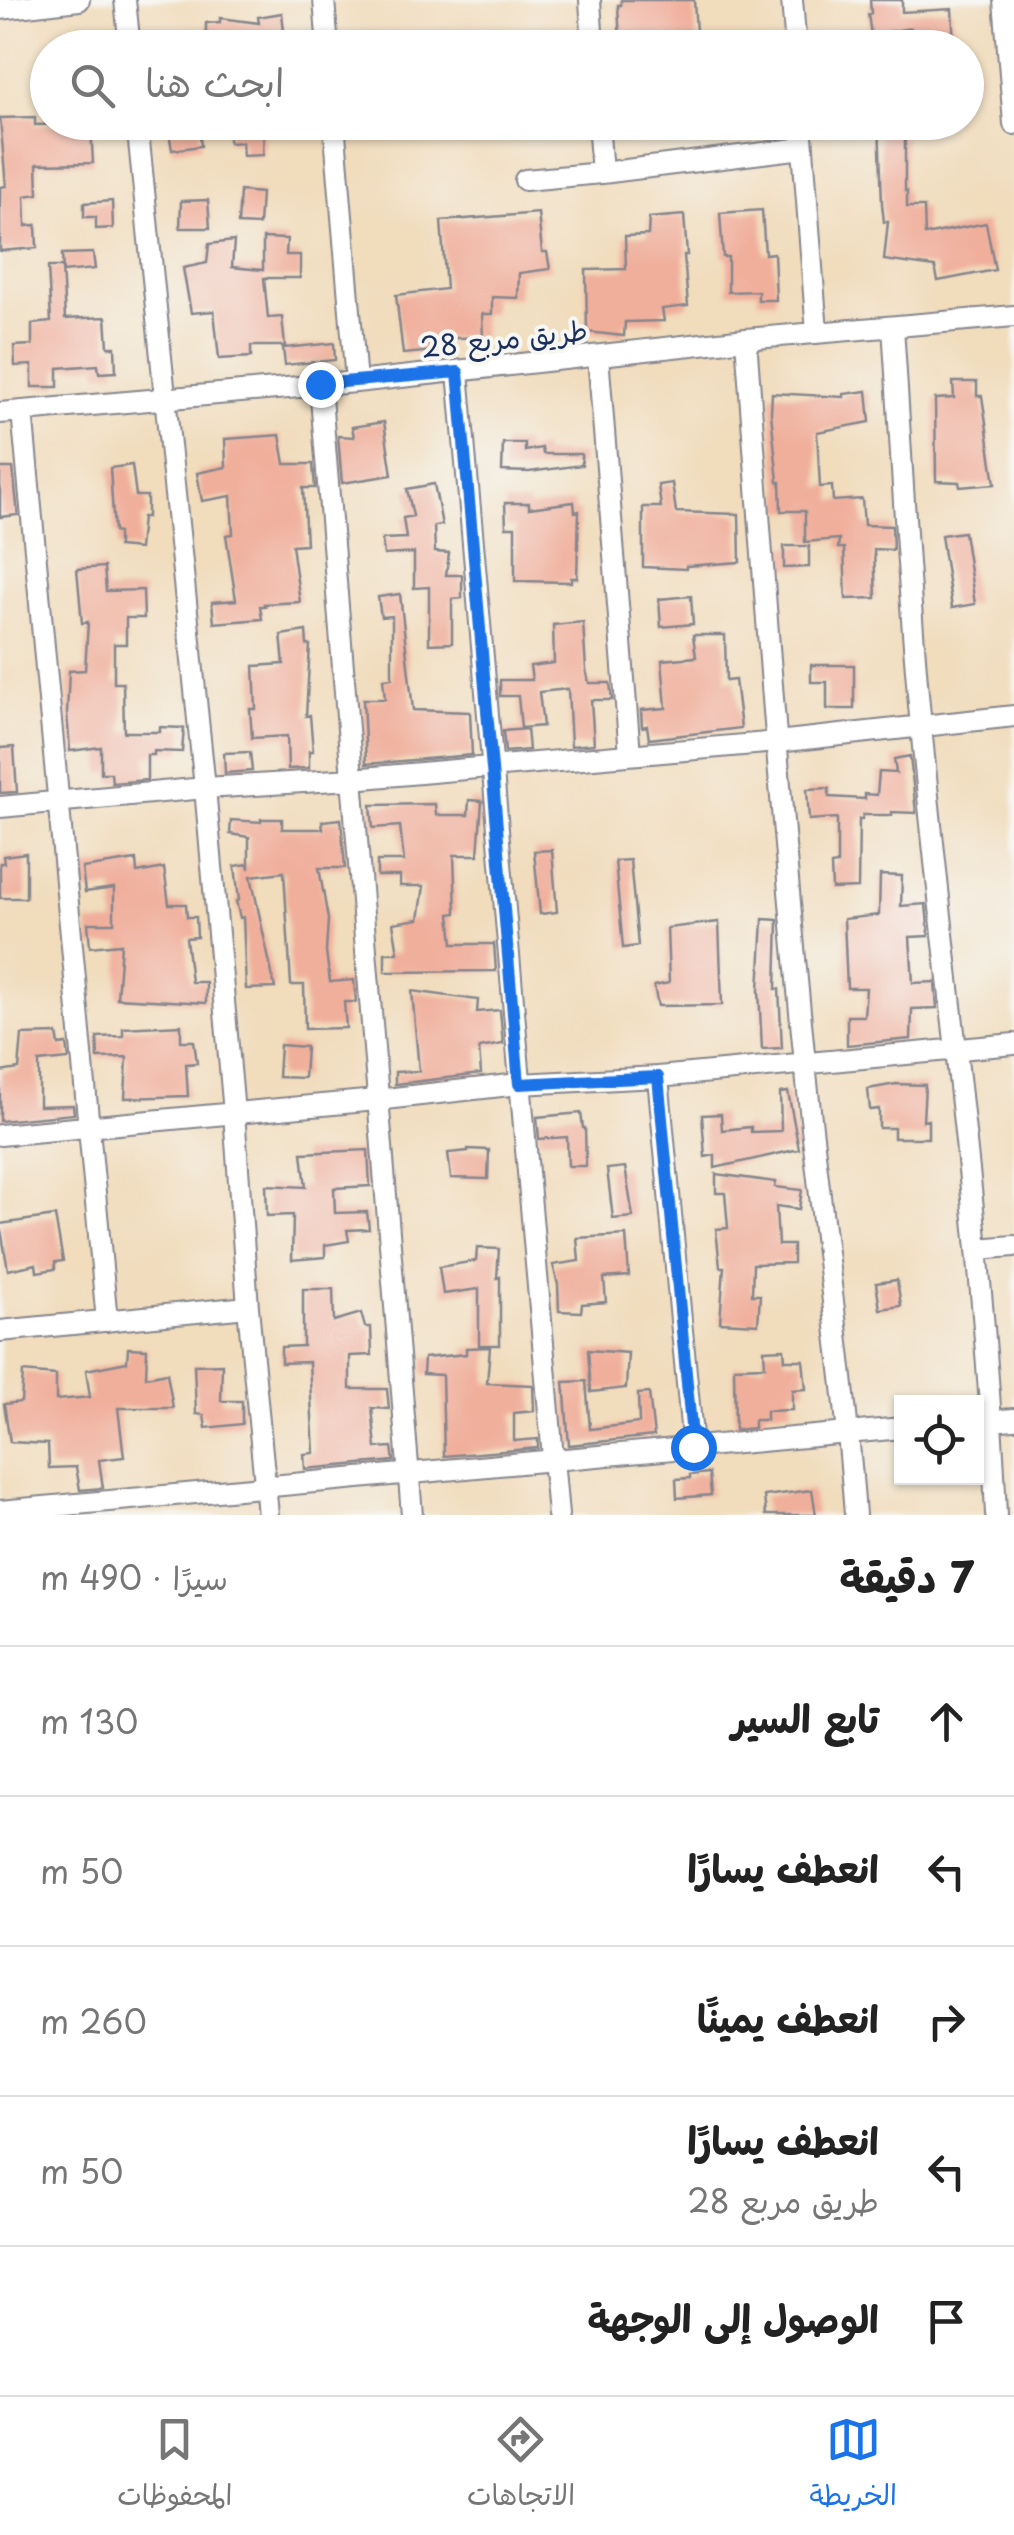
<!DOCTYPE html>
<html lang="ar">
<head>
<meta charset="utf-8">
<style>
  body { margin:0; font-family:"Playpen Sans","Playpen Sans Arabic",sans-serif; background:#f6f6f6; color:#222; direction:rtl }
  .controls { position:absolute; right:30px; bottom:30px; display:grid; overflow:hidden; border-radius:0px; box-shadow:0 2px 8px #0004 }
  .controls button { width:90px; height:90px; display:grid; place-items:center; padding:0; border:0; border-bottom:2px solid #e0e0e0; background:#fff; color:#222; font:50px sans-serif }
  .stop { position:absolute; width:30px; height:30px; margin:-22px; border:8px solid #1a73e8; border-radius:50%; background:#fff }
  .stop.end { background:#1a73e8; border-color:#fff; box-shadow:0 2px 10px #0008 }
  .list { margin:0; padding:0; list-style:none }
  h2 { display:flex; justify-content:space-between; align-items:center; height:130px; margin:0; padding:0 40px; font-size:42px }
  h2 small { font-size:32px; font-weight:400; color:#767676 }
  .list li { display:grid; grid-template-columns:65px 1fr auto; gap:30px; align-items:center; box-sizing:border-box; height:150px; padding:0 40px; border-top:2px solid #e0e0e0 }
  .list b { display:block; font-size:38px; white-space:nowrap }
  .list p { margin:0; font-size:32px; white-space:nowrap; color:#767676 }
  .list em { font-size:32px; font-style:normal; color:#767676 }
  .icon { flex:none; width:55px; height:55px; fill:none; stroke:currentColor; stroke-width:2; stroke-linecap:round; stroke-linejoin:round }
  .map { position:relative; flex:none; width:1014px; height:1515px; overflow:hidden; direction:ltr }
  .search { position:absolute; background:#fff; box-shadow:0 2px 8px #0004; left:30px; right:30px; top:30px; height:110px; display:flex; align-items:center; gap:25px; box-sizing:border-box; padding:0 35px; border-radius:55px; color:#767676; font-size:38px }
  .sheet { height:880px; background:#fff }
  nav { display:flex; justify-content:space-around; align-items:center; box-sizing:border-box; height:140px; border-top:2px solid #e0e0e0; background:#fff; font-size:28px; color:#767676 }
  nav a { display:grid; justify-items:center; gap:5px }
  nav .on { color:#1a73e8 }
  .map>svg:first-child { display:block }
  .building { fill:#f0af9b }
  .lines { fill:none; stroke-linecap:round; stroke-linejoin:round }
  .minor-casing { stroke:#86868d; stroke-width:24 }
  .minor { stroke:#fff; stroke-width:20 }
  .route { stroke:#1a73e8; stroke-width:12 }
  .labels { text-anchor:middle; stroke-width:8; stroke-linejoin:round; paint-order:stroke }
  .street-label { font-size:28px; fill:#1b2f5e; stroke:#f6f6f2 }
</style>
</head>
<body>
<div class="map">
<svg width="1014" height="1515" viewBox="0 0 1014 1515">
  <rect width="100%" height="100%" fill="#f6f6f2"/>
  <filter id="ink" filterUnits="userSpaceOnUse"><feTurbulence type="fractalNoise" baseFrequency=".01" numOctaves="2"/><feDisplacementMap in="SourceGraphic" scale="20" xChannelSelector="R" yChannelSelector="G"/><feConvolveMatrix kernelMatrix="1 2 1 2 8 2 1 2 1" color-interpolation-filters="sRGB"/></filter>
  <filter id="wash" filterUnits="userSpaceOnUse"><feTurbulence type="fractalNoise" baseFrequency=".0048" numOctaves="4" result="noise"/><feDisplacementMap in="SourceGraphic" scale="40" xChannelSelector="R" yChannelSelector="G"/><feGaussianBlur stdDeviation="2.25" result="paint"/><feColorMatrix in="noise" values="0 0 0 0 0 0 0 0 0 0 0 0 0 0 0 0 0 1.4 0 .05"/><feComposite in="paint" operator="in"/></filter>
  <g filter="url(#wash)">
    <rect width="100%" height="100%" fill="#f1dcbc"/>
    <g id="blocks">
      <path class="building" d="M621 0H694L697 48H657V41L620 42 618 5H621Z
        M870 0H902V12L952 9 954 46 912 48 911 28 871 35 868 14 871 13Z
        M282 13 285 40 254 45V48H232V44H206V23L220 22V18L259 23 258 17Z
        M35 117V125L72 124V130L91 126 93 163 37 164 38 194 25 196 26 226 36 225 37 248 0 251V187L6 186 0 118Z
        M624 122H672L673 133 625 138Z
        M879 122H905V191H907V207H924L925 235 986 223 995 270 938 281 935 267 884 260 888 222H884L882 204Z
        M228 125 264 128 263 155 243 156 242 142 229 143Z
        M199 128 201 146 172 150 169 132Z
        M240 191 261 193 259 225 238 224Z
        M208 200 210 228H180L181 201Z
        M112 201 113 228 96 229V217H84V203Z
        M762 210 765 254 774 253 776 300H758V291L728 292V257H723L720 213Z
        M538 213 542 252H547L550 269 519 273 518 298 492 297V314H482L483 337 434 339 436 351 403 354 396 295 446 289 441 221Z
        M684 215 687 255H684L688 306 662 309 664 321 625 322 624 336 587 332 586 270 626 269 625 236 648 235 649 218Z
        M263 238 287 239 286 255H300V278H264L268 318 282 317 285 346H251V357L219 359 214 311 191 313 183 268 207 263 209 244 234 241 232 267 263 270Z
        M93 253 95 269 63 272 62 254Z
        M48 267H62L65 319 106 317 108 347H115L116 372 99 373 98 365 58 368V387H32V365L15 366 14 346 32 345V324L51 322Z
        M334 343 335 360 285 365 283 348Z
        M953 382H977V396H982L995 484 960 487 959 482 936 481 935 399 954 398Z
        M867 391 870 422 817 432 820 487 832 486 833 501 862 499 864 525 892 526 893 550 874 549 876 598 846 599 844 548H838L839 539 805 542V511H781L780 482H778L771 413 772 393 844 397V394Z
        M384 422 392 475 342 483 338 436 354 437 352 427Z
        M280 435 285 464H313L315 488H303L306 544 292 545 300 602 264 604 265 606H260L262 619 214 623 212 602 236 600 226 535 233 534 231 496 202 501 197 473 226 467 225 439Z
        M503 443H525V451L542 448 543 454H581L582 465 529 472 502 471Z
        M132 465 136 496H147V517H142L139 549 118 547V533L114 532 110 468Z
        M0 468H13L18 515 0 517Z
        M672 483 676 512 739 514 740 562 686 566V569L643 567V507H661L658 485Z
        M434 484 442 525 434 526 435 552 449 553 446 575H462V598L452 599V643L429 644V587L414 588V553L384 555 382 539 406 538 403 518 413 516 407 489Z
        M574 502 575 512 579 511 577 578H571V582L515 581V527H506L505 503H529V508Z
        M964 532 975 604 952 608 941 535Z
        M784 546H809V567L784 568Z
        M104 567 106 591 143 590 144 618H126V644H114V683H123L124 732H160V727L184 728 182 752 154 751V755H147V780L112 783 111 773H101V747L70 751 67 713 69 671 85 670 88 622 82 623 77 569Z
        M400 594 413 710 470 712 472 755 366 764 363 699H385L383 679 392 678V616L381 617 378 597Z
        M691 596 693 624 661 627 659 599Z
        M583 622 586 670 589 683H610L612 700H591L594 744 571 746 568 689 539 692 543 726 521 728 518 696H500V680H532L530 666 554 663 553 625Z
        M306 631 307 645H310L306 716 310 715 313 751H309V768L288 769 287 736 252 738 250 709H256L254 666 284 664 281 635Z
        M693 635H725L726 681 735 680 741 728 649 739 647 726 642 727 641 710 666 708 662 660 696 657Z
        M811 665H854V709H827V682H811Z
        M527 729 529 750 505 752 503 731Z
        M14 747 17 792 0 793V748Z
        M250 752 252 771 225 773 224 753Z
        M910 756 916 813 892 812V815H863L862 819H859L858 888 832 889 831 865 837 864V818L809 820 807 789 829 788V797L865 799V794L877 795 879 772 896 773 894 759Z
        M469 800 482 801 478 855H454L456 913 450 914 453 944H494L496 971 385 972V953H398L393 923 419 919 424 886H400V876H377V861H404L400 826 373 828 371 805 435 804 436 815H468Z
        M261 819H282V829H323L322 821 341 819 345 868H319L328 919 326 952 330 982 354 980 356 1002H344L346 1028 305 1029 304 985H291L284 872 251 876 275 988 246 989 243 917 240 918 236 901 239 900 235 866 248 864 249 869V837L230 834 231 820 261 822Z
        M552 850 557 912 540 914 534 851Z
        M26 853V898H0V863H4L3 856Z
        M136 860 137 873 164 868 169 904H186L187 917H196L197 937 186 938 191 982H206V1003L117 998 121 944 90 947 88 923H114V888L85 892 82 868Z
        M630 860 638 946 623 948 615 861Z
        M880 875 902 876 901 906 926 904 929 936 910 937 913 983 935 982 937 1008 912 1009 911 1039 847 1045V1016H864L866 988H847L844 919 879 915Z
        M763 919 778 920 776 989H779L782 1048 762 1049 759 990Z
        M719 922 722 1005 658 1006 654 986 669 983 667 928Z
        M412 991 478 1000 477 1012 500 1010 503 1044 479 1048 481 1074 395 1084V1072L419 1071Z
        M181 1025V1041H194L197 1063 186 1064 188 1096 125 1098 127 1057 98 1058 97 1037 123 1036V1028Z
        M57 1034 59 1045 67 1044 69 1059 39 1062V1106L73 1105 74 1114 0 1121V1072L19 1069 22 1035Z
        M280 1045 306 1047 304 1078 278 1077Z
        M896 1084 925 1085 923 1121 928 1120V1138H894V1128H879V1109L870 1110 868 1089Z
        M788 1092 799 1149 715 1168V1155L705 1157 702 1115 721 1114 722 1130 751 1127V1132L781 1131 780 1093Z
        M581 1113 583 1128H585L586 1166H568L567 1137 539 1139 537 1117Z
        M468 1149 489 1150 488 1179 451 1178 448 1153 468 1151Z
        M368 1150 370 1186 334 1188 335 1213 367 1212 369 1229 347 1230 349 1241 325 1245V1257L292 1260 293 1215 267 1216 266 1185 306 1187 302 1153Z
        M625 1167 633 1217 613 1219 607 1169Z
        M716 1174 776 1182 775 1187 802 1190 799 1209 776 1206 778 1245H793V1263L753 1264 752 1295H760L758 1324 720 1322 724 1267H720L716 1229 728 1228 725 1193H716Z
        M55 1216 63 1261 55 1262V1269L37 1272 36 1264 8 1270 0 1224Z
        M626 1235 629 1276 604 1278 606 1302 582 1304 581 1312 559 1311 558 1285 553 1265 579 1261 577 1238Z
        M477 1248 499 1249 497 1278 500 1277V1345H479V1289L443 1294 439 1267 476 1261Z
        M897 1280 901 1306 880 1309 876 1283Z
        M303 1289H333L334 1321 361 1313 365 1327H371L372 1355 350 1356V1389H387L389 1409 372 1408 376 1448 392 1447 394 1461 305 1469 304 1454 314 1453 309 1362 281 1363V1347L303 1346Z
        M490 1347 487 1383 533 1385 534 1411 514 1413V1441L538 1439V1448L444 1456 442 1375 423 1374 424 1358 466 1354V1348Z
        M128 1348 147 1349 146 1377 167 1373 173 1408H118L124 1457 99 1460 103 1488 80 1490 76 1467 49 1468 48 1444 10 1442 4 1404 21 1402 23 1372 56 1375V1400L90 1397 86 1370 127 1362Z
        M784 1349 785 1360H803L806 1389 792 1390V1410L766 1411V1420H754V1428L735 1430 734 1367 765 1366 764 1350Z
        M588 1350 628 1353 626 1388 591 1392Z
        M222 1364 221 1401H242V1424L206 1428 204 1415 196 1414 194 1365Z
        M586 1381 590 1429 639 1423 638 1394 649 1393 654 1436 569 1445 564 1382Z
        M709 1473 711 1495 677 1498 676 1479 690 1478V1475Z
        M812 1490 816 1515H766L764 1496Z"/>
    </g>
  </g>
  <g filter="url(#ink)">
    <use href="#blocks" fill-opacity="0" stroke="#86868d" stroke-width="2.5"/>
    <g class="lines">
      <g class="minor-casing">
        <path id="minor" d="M125 0 130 48
          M324 0 328 48
          M590 0 593 48
          M792 0 796 48
          M1004 0 1014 124
          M0 9 79 0
          M137 122 205 788 234 1113 248 1307 268 1515
          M334 122 356 382
          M598 122 602 173
          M801 122 817 333
          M525 180 602 173 803 148
          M893 327C902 460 908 594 921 726 946 989 985 1251 996 1515
          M746 339C764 581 781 822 805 1063 820 1214 844 1364 855 1515
          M598 356 630 754
          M458 372 558 1515
          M320 385C351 761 379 1138 412 1515
          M22 411 107 1321
          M0 413 356 382 746 339 1014 316
          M0 807 205 788 352 779 777 742 1014 716
          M658 1077 693 1447
          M0 1135 376 1100 519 1084 658 1077 1014 1044
          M977 1249 1014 1246
          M0 1331 248 1307
          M976 1422 1014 1419
          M0 1511 902 1428"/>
      </g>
      <use href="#minor" class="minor"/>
    </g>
  </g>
  <g class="lines" filter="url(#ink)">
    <path class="route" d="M320 384 458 372 519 1084 658 1077 693 1447"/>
  </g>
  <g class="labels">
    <g class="street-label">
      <text transform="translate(504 339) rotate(-6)" y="10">طريق مربع 28</text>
    </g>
  </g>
</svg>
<div class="controls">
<button><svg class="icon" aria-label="locate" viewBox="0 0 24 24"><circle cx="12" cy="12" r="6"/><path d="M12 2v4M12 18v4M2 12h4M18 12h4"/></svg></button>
</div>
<div class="stop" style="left:693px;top:1447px"></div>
<div class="stop end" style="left:320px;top:384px"></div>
<div class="search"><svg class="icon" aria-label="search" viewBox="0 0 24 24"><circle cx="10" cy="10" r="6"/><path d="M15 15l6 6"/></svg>ابحث هنا</div>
</div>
<section class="sheet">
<h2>7 دقيقة<small>سيرًا · 490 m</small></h2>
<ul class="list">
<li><svg class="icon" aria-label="ahead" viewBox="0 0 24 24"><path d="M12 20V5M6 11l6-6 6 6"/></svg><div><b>تابع السير</b></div><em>130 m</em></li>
<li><svg class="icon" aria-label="left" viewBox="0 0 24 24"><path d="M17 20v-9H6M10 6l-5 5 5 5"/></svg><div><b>انعطف يسارًا</b></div><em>50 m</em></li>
<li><svg class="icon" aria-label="right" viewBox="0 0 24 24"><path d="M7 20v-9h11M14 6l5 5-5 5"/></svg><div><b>انعطف يمينًا</b></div><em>260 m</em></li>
<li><svg class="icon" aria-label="left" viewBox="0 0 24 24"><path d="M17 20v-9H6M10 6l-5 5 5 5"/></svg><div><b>انعطف يسارًا</b><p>طريق مربع 28</p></div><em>50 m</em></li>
<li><svg class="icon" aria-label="arrive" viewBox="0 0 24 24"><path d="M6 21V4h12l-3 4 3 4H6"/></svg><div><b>الوصول إلى الوجهة</b></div></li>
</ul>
</section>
<nav>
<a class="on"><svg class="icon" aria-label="map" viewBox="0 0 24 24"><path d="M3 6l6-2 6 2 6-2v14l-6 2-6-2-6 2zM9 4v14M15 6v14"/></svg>الخريطة</a>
<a><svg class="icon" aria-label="directions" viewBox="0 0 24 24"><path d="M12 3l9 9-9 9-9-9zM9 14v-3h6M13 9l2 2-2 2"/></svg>الاتجاهات</a>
<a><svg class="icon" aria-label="saved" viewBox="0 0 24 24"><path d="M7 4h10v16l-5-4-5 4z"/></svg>المحفوظات</a>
</nav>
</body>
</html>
